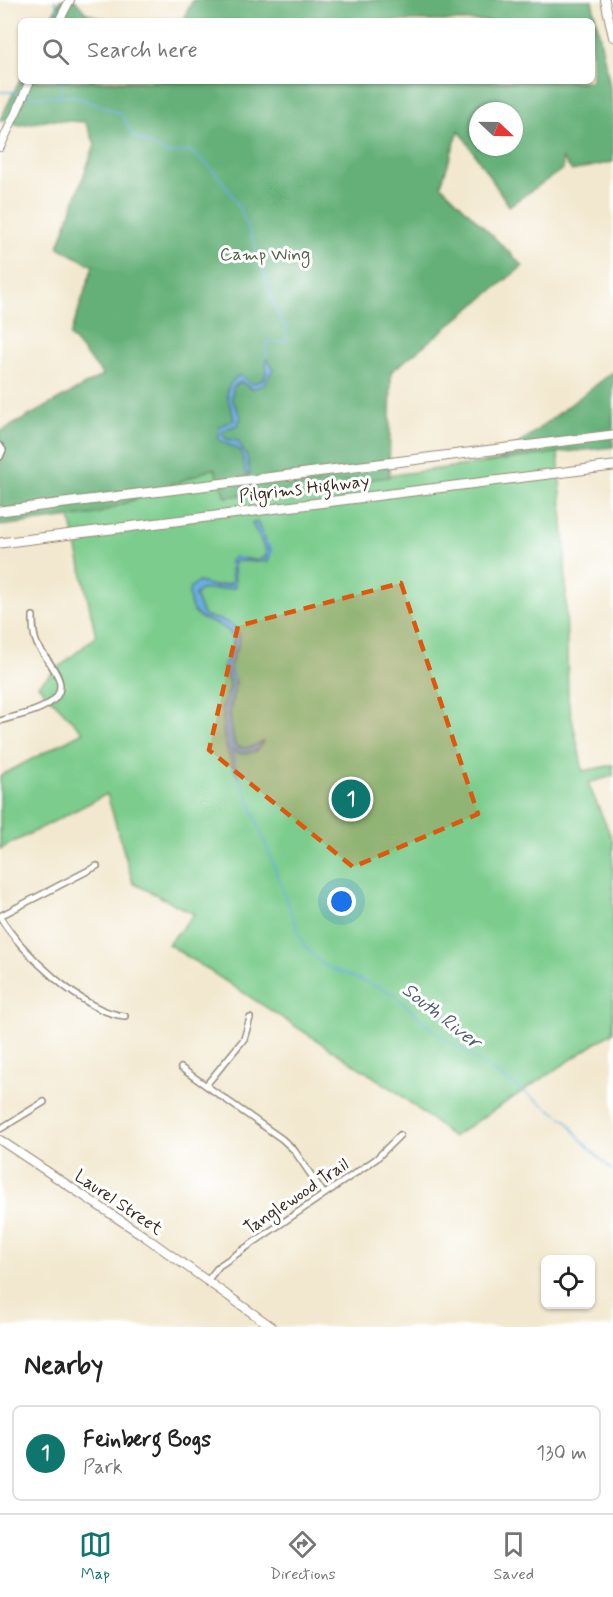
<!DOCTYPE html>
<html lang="en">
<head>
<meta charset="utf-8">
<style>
  body { margin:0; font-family:Mynerve,sans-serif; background:#f2f2f2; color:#222 }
  .controls { position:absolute; right:18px; bottom:18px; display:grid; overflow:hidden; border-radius:9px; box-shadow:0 2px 4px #0004 }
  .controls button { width:54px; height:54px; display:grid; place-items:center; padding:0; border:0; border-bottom:2px solid #e0e0e0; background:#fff; color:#222; font:30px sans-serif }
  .compass { position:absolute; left:469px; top:102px; width:54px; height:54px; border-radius:50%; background:#fff; box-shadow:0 2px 4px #0004; rotate:112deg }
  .you { position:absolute; left:342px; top:902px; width:21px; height:21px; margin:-15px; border:4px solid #fff; border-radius:50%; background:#1a73e8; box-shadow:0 0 0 9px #1a73e833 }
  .badge { display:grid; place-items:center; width:39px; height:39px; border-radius:50%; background:#0f766e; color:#fff; font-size:20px; font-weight:700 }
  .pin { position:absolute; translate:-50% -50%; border:3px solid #fff; box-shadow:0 2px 6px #0006 }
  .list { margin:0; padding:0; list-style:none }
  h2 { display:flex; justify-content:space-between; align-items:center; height:78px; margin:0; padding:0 24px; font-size:26px }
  h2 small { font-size:20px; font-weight:400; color:#767676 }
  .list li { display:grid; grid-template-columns:39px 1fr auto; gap:18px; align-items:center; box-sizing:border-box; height:96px; margin:0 12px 12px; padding:0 12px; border:2px solid #e0e0e0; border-radius:9px }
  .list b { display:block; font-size:22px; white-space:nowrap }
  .list p { margin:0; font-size:20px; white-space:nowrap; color:#767676 }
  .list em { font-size:20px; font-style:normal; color:#767676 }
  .icon { flex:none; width:33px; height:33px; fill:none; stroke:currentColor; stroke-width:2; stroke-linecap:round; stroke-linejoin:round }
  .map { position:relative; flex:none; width:613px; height:1327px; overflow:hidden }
  .search { position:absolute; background:#fff; box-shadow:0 2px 4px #0004; left:18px; right:18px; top:18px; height:66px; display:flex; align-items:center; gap:15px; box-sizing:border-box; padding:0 21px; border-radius:9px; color:#767676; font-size:22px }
  .sheet { height:186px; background:#fff }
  nav { display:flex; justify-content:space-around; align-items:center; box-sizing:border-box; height:84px; border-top:2px solid #e0e0e0; background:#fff; font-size:16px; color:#767676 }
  nav a { display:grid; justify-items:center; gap:3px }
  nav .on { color:#0f766e }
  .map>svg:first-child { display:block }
  .green { fill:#7ccc8d; stroke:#5c7b56; stroke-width:1.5 }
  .forest { fill:#65b078; stroke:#506d4b; stroke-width:1.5; fill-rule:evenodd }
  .water { fill:#69adde; stroke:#526c7e; stroke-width:1.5 }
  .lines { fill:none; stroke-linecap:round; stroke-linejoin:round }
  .stream { stroke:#69adde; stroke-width:1.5 }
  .street-casing { stroke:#968976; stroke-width:8 }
  .secondary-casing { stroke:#968976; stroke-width:10 }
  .highway-casing { stroke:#968976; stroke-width:11 }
  .street { stroke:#fff; stroke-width:5 }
  .secondary { stroke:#fff; stroke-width:8 }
  .highway { stroke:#fff; stroke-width:9 }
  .marked { fill:#df570d; fill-opacity:0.2; stroke:#df570d; stroke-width:4.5; stroke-dasharray:12 8; stroke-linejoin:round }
  .labels { text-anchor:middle; stroke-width:6; stroke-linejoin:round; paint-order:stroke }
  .park-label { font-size:18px; fill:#526345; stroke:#fff }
  .street-label { font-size:18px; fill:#3b2a1e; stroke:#fff }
  .water-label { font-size:20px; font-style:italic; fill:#4d5e6b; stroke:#fff }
</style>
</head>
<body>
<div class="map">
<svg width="613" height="1327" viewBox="0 0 613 1327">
  <rect width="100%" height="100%" fill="#fff"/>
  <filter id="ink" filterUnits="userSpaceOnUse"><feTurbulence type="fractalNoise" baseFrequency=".0167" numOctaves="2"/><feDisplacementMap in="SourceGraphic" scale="12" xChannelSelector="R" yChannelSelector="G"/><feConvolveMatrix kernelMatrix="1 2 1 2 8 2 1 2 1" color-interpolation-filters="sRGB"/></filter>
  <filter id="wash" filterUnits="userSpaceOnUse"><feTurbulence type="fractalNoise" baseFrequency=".008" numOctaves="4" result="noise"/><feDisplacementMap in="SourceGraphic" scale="24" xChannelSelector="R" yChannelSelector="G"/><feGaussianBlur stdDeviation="1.35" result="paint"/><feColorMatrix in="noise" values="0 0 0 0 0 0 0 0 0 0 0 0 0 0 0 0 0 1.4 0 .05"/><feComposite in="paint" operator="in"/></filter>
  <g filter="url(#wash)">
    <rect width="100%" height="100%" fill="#f2e8cf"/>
    <path class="green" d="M558 453 565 550 568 699 583 771 613 765V776L588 783 613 841V1032L453 1137 394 1090 168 944 194 914 133 883 107 794 0 849V776L83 732 38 685 96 636 70 517 97 514 214 468 227 497Z"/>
    <path class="forest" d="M60 0H75L85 12 106 21H50Z
      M193 0H592L609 81 613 111V162L572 171 562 158 563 169 509 206 459 130 441 185 523 266 391 372 389 477 226 497 214 468 97 514 0 526V432L103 375 70 336 93 266 58 247 95 144 85 122 52 120 20 125 0 120 21 78V81H592V21H182ZM478 111H514V147H478Z
      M613 372V447L499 459Z"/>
    <path class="water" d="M267 358 273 369 264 385 252 389 241 382 233 387 232 399 241 417 238 425 224 430 222 434 227 439 238 441 247 457 250 474H246L241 451 219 440V426L234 420C231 402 218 390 239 375L252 384C273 378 263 372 267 358Z
      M257 522 271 552 268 562 234 561 235 588 201 590 195 595 203 615C210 619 219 618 226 622 252 634 234 650 231 664 229 671 233 676 236 682 228 716 229 712 235 745 245 751 255 746 264 741L256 751 242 754 232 750 239 778C230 763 219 731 224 714L221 710 230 687 223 665 233 651C233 645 234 638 230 633 218 617 191 628 189 595 188 587 193 584 199 582L214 586 230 584 232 579 230 561 234 557 255 560 265 558 266 551 252 523Z"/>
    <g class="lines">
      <path class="stream" d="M55 0 58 15
        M0 92H23
        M27 94 33 97 74 96 121 114 134 137 169 154 190 151C232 178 250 227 264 274 271 294 273 312 287 327L286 342H266L267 358
        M60 95 62 81
        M266 542 273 550 270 557
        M232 559 233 556 242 558
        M230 624 236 631
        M230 665 234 680
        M231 697 235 685
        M233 748 236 766
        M238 771 303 944 323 965 393 993 435 1032 566 1120 583 1142 613 1171"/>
    </g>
  </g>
  <g filter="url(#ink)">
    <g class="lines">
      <g class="street-casing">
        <path id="street" d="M0 446 3 450 0 457
          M0 721C14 716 31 714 45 706 78 688 48 664 37 644 33 635 33 626 33 616
          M0 916 97 866
          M0 917C20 951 84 1013 125 1016
          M181 1068 282 1139 294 1150 324 1194
          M207 1084 244 1039 250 1018
          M0 1129 44 1102
          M207 1281 219 1266 376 1159 400 1135"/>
      </g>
      <g class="secondary-casing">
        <path id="secondary" d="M605 0 613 37
          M59 21 70 0
          M25 92 30 81
          M0 147 24 95
          M0 1140 144 1236 272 1327"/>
      </g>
      <g class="highway-casing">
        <path id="highway" d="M0 511 613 435
          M0 543 613 466"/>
      </g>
      <use href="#street" class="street"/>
      <use href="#secondary" class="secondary"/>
      <use href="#highway" class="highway"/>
    </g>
  </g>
  <path class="marked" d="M401 583 478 814 353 867 209 750 238 626Z"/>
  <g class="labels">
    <g class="park-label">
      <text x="265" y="260">Camp Wing</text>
    </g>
    <g class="street-label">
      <text transform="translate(304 488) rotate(-7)" y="6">Pilgrims Highway</text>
      <text transform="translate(296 1196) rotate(-34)" y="6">Tanglewood Trail</text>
      <text transform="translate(119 1202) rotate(34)" y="6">Laurel Street</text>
    </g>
    <g class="water-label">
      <text transform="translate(442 1015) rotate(38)" y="7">South River</text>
    </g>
  </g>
</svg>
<div class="controls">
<button><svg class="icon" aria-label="locate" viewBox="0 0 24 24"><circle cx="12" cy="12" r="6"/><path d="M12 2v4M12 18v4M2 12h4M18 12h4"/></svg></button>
</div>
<svg class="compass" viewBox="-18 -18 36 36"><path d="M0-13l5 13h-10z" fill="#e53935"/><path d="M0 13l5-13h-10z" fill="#767676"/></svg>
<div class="you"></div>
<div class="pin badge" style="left:351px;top:799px">1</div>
<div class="search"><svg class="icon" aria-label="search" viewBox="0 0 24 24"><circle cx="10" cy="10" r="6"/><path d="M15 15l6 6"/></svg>Search here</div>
</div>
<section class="sheet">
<h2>Nearby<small></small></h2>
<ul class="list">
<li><span class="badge">1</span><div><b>Feinberg Bogs</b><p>Park</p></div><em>130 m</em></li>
</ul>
</section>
<nav>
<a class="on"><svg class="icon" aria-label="map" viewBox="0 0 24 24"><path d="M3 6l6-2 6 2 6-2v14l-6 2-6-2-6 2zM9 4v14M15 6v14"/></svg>Map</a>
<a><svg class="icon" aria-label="directions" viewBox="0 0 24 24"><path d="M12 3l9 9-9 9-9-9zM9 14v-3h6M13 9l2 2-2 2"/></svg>Directions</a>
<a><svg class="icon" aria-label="saved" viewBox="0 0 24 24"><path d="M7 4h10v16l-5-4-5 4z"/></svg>Saved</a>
</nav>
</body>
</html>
